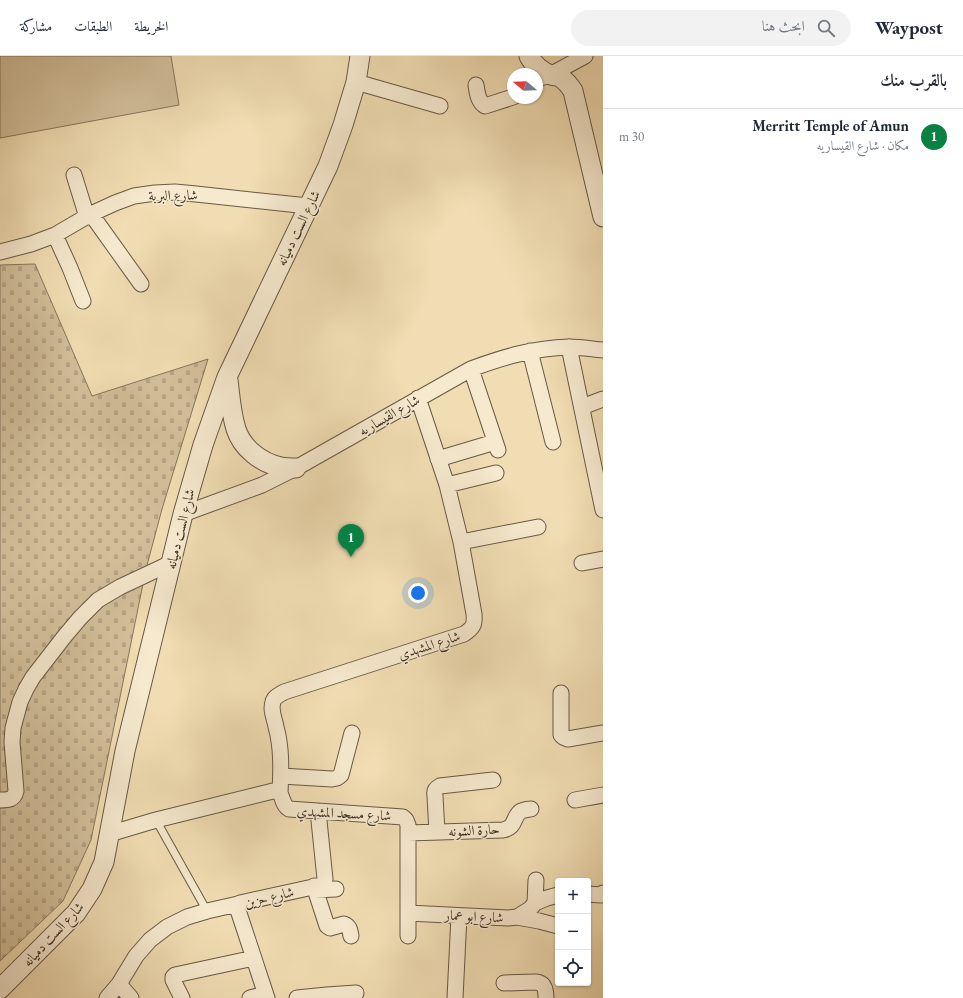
<!DOCTYPE html>
<html lang="ar">
<head>
<meta charset="utf-8">
<style>
  body { margin:0; font-family:"EB Garamond",Amiri,serif; background:#f2f2f3; color:#1f2937; direction:rtl }
  .controls { position:absolute; right:12px; bottom:12px; display:grid; overflow:hidden; border-radius:4px; box-shadow:0 1px 3px #0004 }
  .controls button { width:36px; height:36px; display:grid; place-items:center; padding:0; border:0; border-bottom:1px solid #e0e1e3; background:#fff; color:#1f2937; font:20px sans-serif }
  .compass { position:absolute; left:507px; top:12px; width:36px; height:36px; border-radius:50%; background:#fff; box-shadow:0 1px 3px #0004; rotate:289deg }
  .you { position:absolute; left:418px; top:537px; width:14px; height:14px; margin:-10px; border:3px solid #fff; border-radius:50%; background:#1a73e8; box-shadow:0 0 0 6px #1a73e833 }
  .badge { display:grid; place-items:center; width:26px; height:26px; border-radius:50%; background:#0b8043; color:#fff; font-size:13px; font-weight:700 }
  .pin { position:absolute; translate:-50% -33px; filter:drop-shadow(0 1px 2px #0008) }
  .pin::after { content:''; position:absolute; top:21px; width:14px; height:12px; background:inherit; clip-path:polygon(0 0,100% 0,50% 100%) }
  .list { margin:0; padding:0; list-style:none }
  h2 { display:flex; justify-content:space-between; align-items:center; height:52px; margin:0; padding:0 16px; font-size:17px }
  h2 small { font-size:13px; font-weight:400; color:#747a83 }
  .list li { display:grid; grid-template-columns:26px 1fr auto; gap:12px; align-items:center; box-sizing:border-box; height:56px; padding:0 16px; border-top:1px solid #e0e1e3 }
  .list b { display:block; font-size:15px; white-space:nowrap }
  .list p { margin:0; font-size:13px; white-space:nowrap; color:#747a83 }
  .list em { font-size:13px; font-style:normal; color:#747a83 }
  .icon { flex:none; width:22px; height:22px; fill:none; stroke:currentColor; stroke-width:2; stroke-linecap:round; stroke-linejoin:round }
  .map { position:relative; flex:none; width:603px; height:942px; overflow:hidden; direction:ltr }
  header { display:flex; align-items:center; gap:24px; box-sizing:border-box; height:56px; padding:0 20px; background:#fff; border-bottom:1px solid #e0e1e3 }
  header strong { font-size:19px }
  nav { display:flex; gap:22px; margin-inline-start:auto; font-size:14px }
  .search { width:280px; height:36px; background:#f2f2f3; display:flex; align-items:center; gap:10px; box-sizing:border-box; padding:0 14px; border-radius:22px; color:#747a83; font-size:15px }
  main { display:flex }
  aside { flex:1; background:#fff }
  .map>svg:first-child { display:block }
  .cemetery { fill:url(#cemetery-stones); stroke:#86765e }
  .green { fill:#d2bf9a; stroke:#86765e }
  .lines { fill:none; stroke-linecap:round; stroke-linejoin:round }
  .service-casing { stroke:#685946; stroke-width:9 }
  .minor-casing { stroke:#685946; stroke-width:17 }
  .tertiary-casing { stroke:#685946; stroke-width:21 }
  .service { stroke:#f6e9ce; stroke-width:7 }
  .minor { stroke:#f6e9ce; stroke-width:15 }
  .tertiary { stroke:#f6e9ce; stroke-width:19 }
  .labels { text-anchor:middle; stroke-width:3; stroke-linejoin:round; paint-order:stroke }
  .street-label { font-size:14px; fill:#3b2d22; stroke:#f6e9ce }
</style>
</head>
<body>
<header>
<strong>Waypost</strong>
<div class="search"><svg class="icon" aria-label="search" viewBox="0 0 24 24"><circle cx="10" cy="10" r="6"/><path d="M15 15l6 6"/></svg>ابحث هنا</div>
<nav><a>الخريطة</a><a>الطبقات</a><a>مشاركة</a></nav>
</header>
<main>
<aside>
<h2>بالقرب منك<small></small></h2>
<ul class="list">
<li><span class="badge">1</span><div><b>Merritt Temple of Amun</b><p>مكان · شارع القيساريه</p></div><em>30 m</em></li>
</ul>
</aside>
<div class="map">
<svg width="603" height="942" viewBox="0 0 603 942">
  <defs>
    <pattern id="cemetery-stones" width="16" height="16" patternUnits="userSpaceOnUse"><rect width="16" height="16" fill="#d2bf9a"/><path d="M2 7V4a2 2 0 0 1 4 0v3zM10 15v-3a2 2 0 0 1 4 0v3z" fill="#b5a484"/></pattern>
  </defs>
  <rect width="100%" height="100%" fill="#f1ddb3"/>
  <filter id="stains"><feTurbulence type="fractalNoise" baseFrequency=".005" numOctaves="4"/><feColorMatrix values="0 0 0 0 .2 0 0 0 0 .09 0 0 0 0 .02 0 0 0 .5 -.17"/></filter>
  <radialGradient id="worn" r=".72"><stop offset=".6" stop-color="#630" stop-opacity="0"/><stop offset="1" stop-color="#630" stop-opacity=".3"/></radialGradient>
  <path class="cemetery" d="M35 208 92 340 208 303 162 453 146 513 91 784 63 845 0 905V209Z"/>
  <path class="green" d="M0 0H171L179 49 0 82Z"/>
  <g class="lines">
    <g class="service-casing">
      <path id="service" d="M156 764 207 855"/>
    </g>
    <g class="minor-casing">
      <path id="minor" d="M537 23 550 19 585 0
        M356 26 440 50
        M476 29C477 36 478 46 485 50L513 41
        M74 119 87 161
        M91 158 141 228
        M55 179 70 212 83 245
        M0 196 31 188 55 179 91 158 115 147 134 140 155 137 175 136 196 138 308 150
        M569 291 603 454
        M530 295 553 386
        M471 313 498 394
        M582 351 603 343
        M438 403 495 386
        M447 429 496 417
        M183 458 262 429 296 412 471 313C503 301 534 292 569 291 580 291 592 293 603 294
        M461 486 538 471
        M582 507 603 503
        M561 637V679L563 681 568 683 603 677
        M281 720 332 723 337 722 341 719 352 677
        M280 737C281 715 282 692 276 671 275 664 270 654 273 646 274 641 279 639 284 636L464 578C473 572 475 569 474 558L461 486 447 429 418 342
        M0 744C8 744 14 744 16 735L12 686 13 672 20 646 26 633 33 621 64 581 80 562 98 544 120 531 171 507
        M575 744 603 739
        M437 776 435 740C434 735 436 732 440 730L493 724
        M408 777 503 774C517 771 512 761 521 755 524 754 528 753 531 753
        M109 778 156 764 273 735C286 736 279 747 289 753L403 761 406 764 408 769V880
        M314 830 327 870 330 872 344 868C350 870 350 875 351 880
        M315 834 336 833
        M588 838 601 839 603 837
        M535 847 536 824
        M408 857 508 862 517 861 530 853 535 847 547 842 558 839
        M517 861 539 865 558 870
        M504 927 536 926C545 927 546 934 546 942
        M119 928 131 942
        M107 942 119 928 136 900 150 884 167 871 187 861 207 855 238 848
        M182 942 173 924V921L175 919 254 902
        M250 942 265 938
        M267 942 237 851 238 848 240 847 322 829 324 826 325 823 318 755
        M297 942 327 939 356 937
        M455 942 459 860"/>
    </g>
    <g class="tertiary-casing">
      <path id="tertiary" d="M529 0C533 8 542 16 551 19 554 20 557 20 560 21 566 25 570 30 573 35L603 161
        M228 324C230 340 231 357 236 373 242 392 261 407 281 411 286 412 291 412 296 412
        M0 933 76 857 92 833 104 806 125 695 183 458 203 389 227 321 328 110 343 69 356 26 360 0"/>
    </g>
    <use href="#service" class="service"/>
    <use href="#minor" class="minor"/>
    <use href="#tertiary" class="tertiary"/>
  </g>
  <g class="labels">
    <g class="street-label">
      <text transform="translate(173 139) rotate(-1)" y="5">شارع البربة</text>
      <text transform="translate(298 172) rotate(-64)" y="5">شارع الست دميانه</text>
      <text transform="translate(389 359) rotate(-30)" y="5">شارع القيساريه</text>
      <text transform="translate(180 473) rotate(-76)" y="5">شارع الست دميانه</text>
      <text transform="translate(429 589) rotate(-18)" y="5">شارع المشهدي</text>
      <text transform="translate(344 757) rotate(3)" y="5">شارع مسجد المشهدي</text>
      <text transform="translate(474 774) rotate(-3)" y="5">حارة الشونه</text>
      <text transform="translate(269 841) rotate(-14)" y="5">شارع حزين</text>
      <text transform="translate(474 860) rotate(3)" y="5">شارع ابو عمار</text>
      <text transform="translate(53 878) rotate(-47)" y="5">شارع الست دميانه</text>
    </g>
  </g>
  <rect width="100%" height="100%" filter="url(#stains)"/>
  <rect width="100%" height="100%" fill="url(#worn)"/>
</svg>
<div class="controls">
<button>+</button>
<button>−</button>
<button><svg class="icon" aria-label="locate" viewBox="0 0 24 24"><circle cx="12" cy="12" r="6"/><path d="M12 2v4M12 18v4M2 12h4M18 12h4"/></svg></button>
</div>
<svg class="compass" viewBox="-18 -18 36 36"><path d="M0-13l5 13h-10z" fill="#e53935"/><path d="M0 13l5-13h-10z" fill="#747a83"/></svg>
<div class="you"></div>
<div class="pin badge" style="left:351px;top:501px">1</div>
</div>
</main>
</body>
</html>
